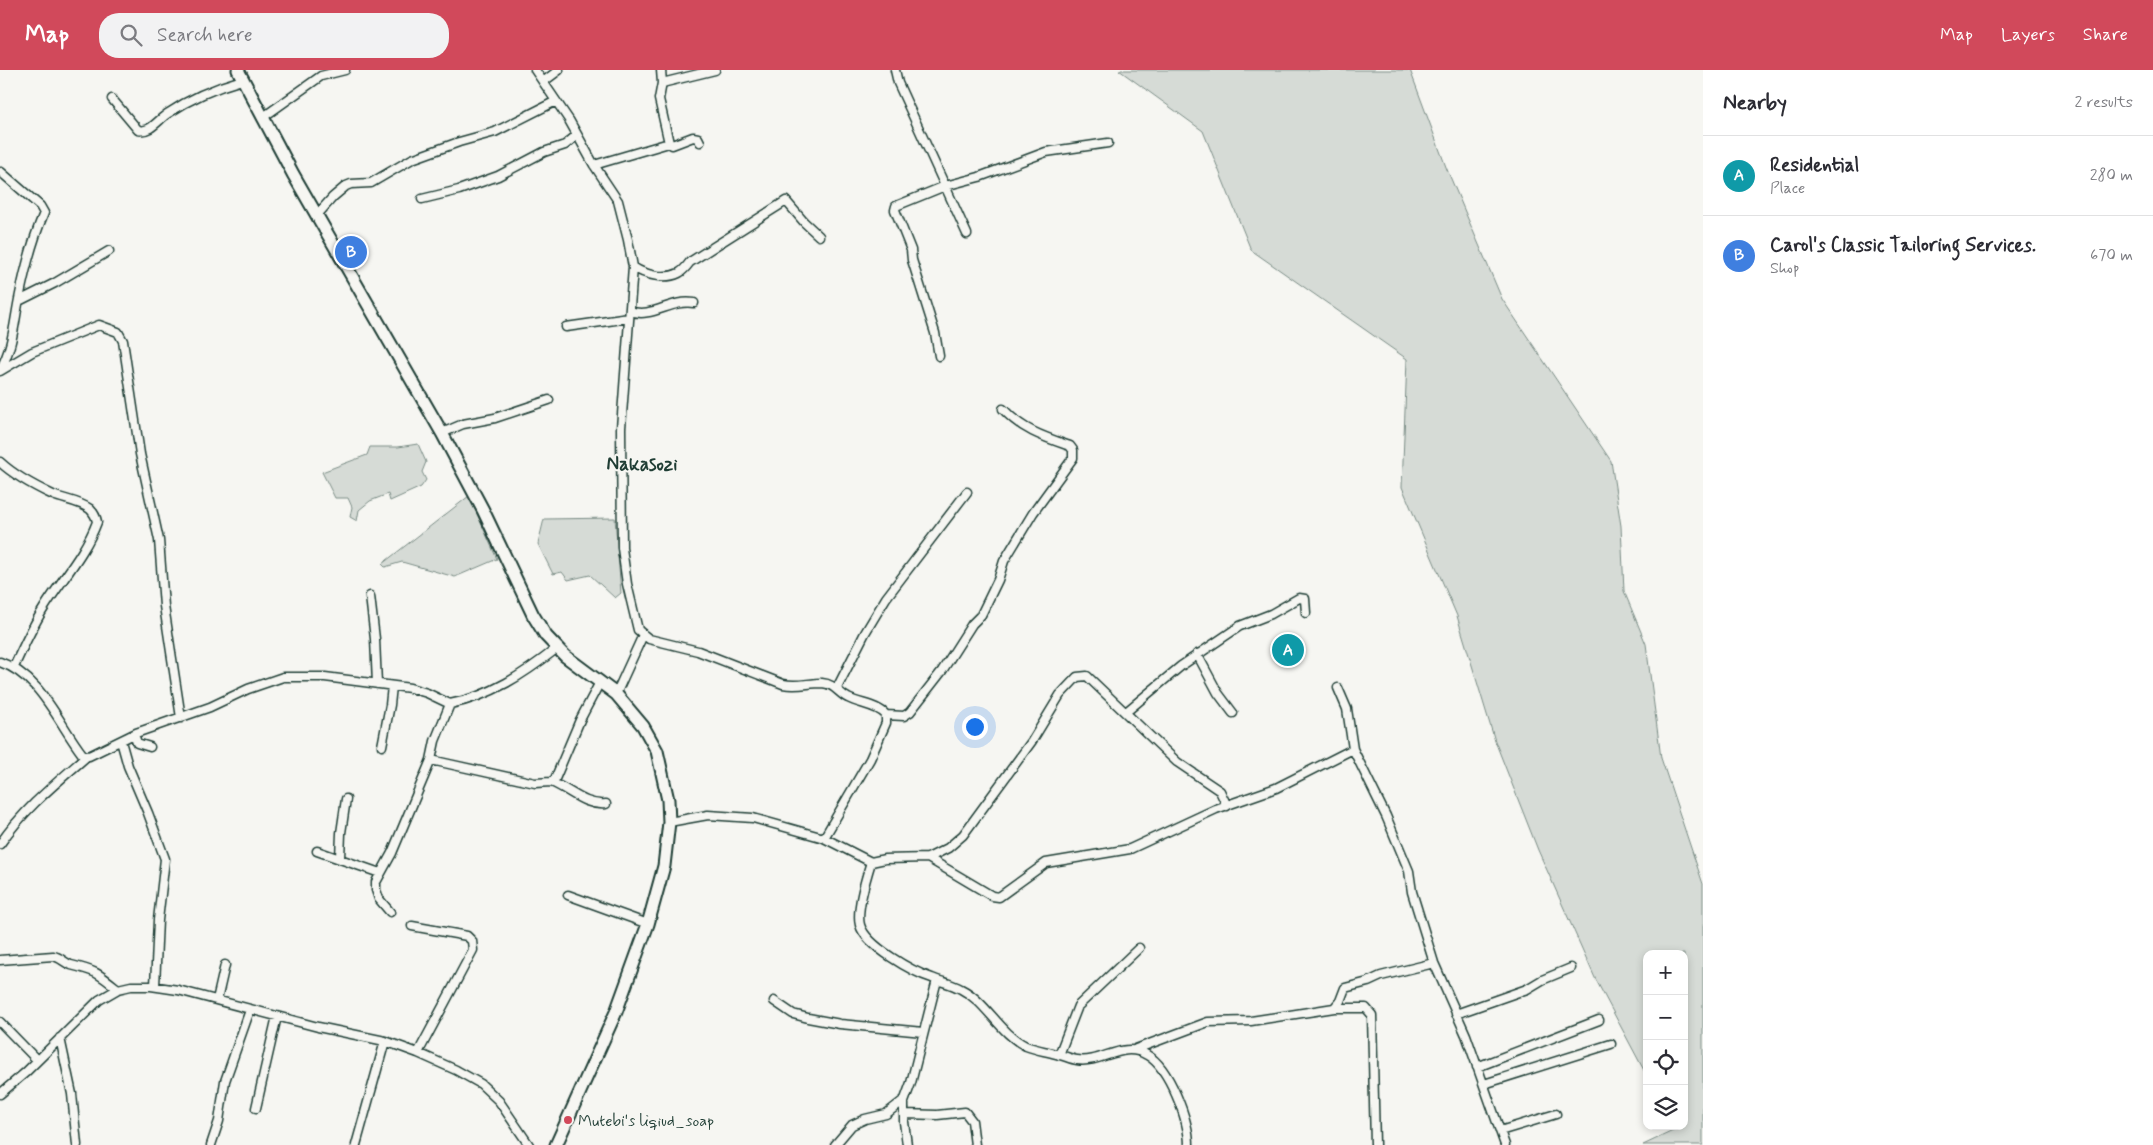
<!DOCTYPE html>
<html lang="en">
<head>
<meta charset="utf-8">
<style>
  body { margin:0; font-family:Mynerve,sans-serif; background:#f2f2f3; color:#2b2b33 }
  .controls { position:absolute; right:15px; bottom:15px; display:grid; overflow:hidden; border-radius:10px; box-shadow:0 2px 8px #0003 }
  .controls button { width:45px; height:45px; display:grid; place-items:center; padding:0; border:0; border-bottom:1px solid #e1e1e2; background:#fff; color:#2b2b33; font:25px sans-serif }
  .you { position:absolute; left:974px; top:656px; width:18px; height:18px; margin:-12px; border:4px solid #fff; border-radius:50%; background:#1a73e8; box-shadow:0 0 0 8px #1a73e833 }
  .badge { display:grid; place-items:center; width:32px; height:32px; border-radius:50%; background:#d1495b; color:#fff; font-size:16px; font-weight:700 }
  .pin { position:absolute; translate:-50% -50%; border:2px solid #fff; box-shadow:0 1px 5px #0006 }
  .list { margin:0; padding:0; list-style:none }
  h2 { display:flex; justify-content:space-between; align-items:center; height:65px; margin:0; padding:0 20px; font-size:21px }
  h2 small { font-size:16px; font-weight:400; color:#7c7c81 }
  .list li { display:grid; grid-template-columns:32px 1fr auto; gap:15px; align-items:center; box-sizing:border-box; height:80px; padding:0 20px; border-top:1px solid #e1e1e2 }
  .list b { display:block; font-size:19px; white-space:nowrap }
  .list p { margin:0; font-size:16px; white-space:nowrap; color:#7c7c81 }
  .list em { font-size:16px; font-style:normal; color:#7c7c81 }
  .icon { flex:none; width:28px; height:28px; fill:none; stroke:currentColor; stroke-width:2; stroke-linecap:round; stroke-linejoin:round }
  .map { position:relative; flex:none; width:1703px; height:1075px; overflow:hidden }
  header { display:flex; align-items:center; gap:30px; box-sizing:border-box; height:70px; padding:0 25px; background:#d1495b; color:#fff }
  header strong { font-size:24px }
  nav { display:flex; gap:28px; margin-inline-start:auto; font-size:18px }
  .search { width:350px; height:45px; background:#f2f2f3; display:flex; align-items:center; gap:12px; box-sizing:border-box; padding:0 18px; border-radius:20px; color:#7c7c81; font-size:19px }
  main { display:flex }
  aside { flex:1; background:#fff }
  .map>svg:first-child { display:block }
  .green { fill:#d6dbd6; stroke:#7a8c85 }
  .lines { fill:none; stroke-linecap:round; stroke-linejoin:round }
  .street-casing { stroke:#1f3d34; stroke-width:11 }
  .secondary-casing { stroke:#1f3d34; stroke-width:15 }
  .street { stroke:#f6f6f2; stroke-width:8 }
  .secondary { stroke:#f6f6f2; stroke-width:11 }
  .poi-dot { fill:#d1495b; stroke:#f6f6f2; stroke-width:2 }
  .labels { text-anchor:middle; stroke-width:4; stroke-linejoin:round; paint-order:stroke }
  .poi-label { font-size:16px; fill:#1f3d34; stroke:#f6f6f2; text-anchor:start }
  .quarter-label { font-size:19px; font-weight:bold; fill:#1f3d34; stroke:#f6f6f2 }
</style>
</head>
<body>
<header>
<strong>Map</strong>
<div class="search"><svg class="icon" aria-label="search" viewBox="0 0 24 24"><circle cx="10" cy="10" r="6"/><path d="M15 15l6 6"/></svg>Search here</div>
<nav><a>Map</a><a>Layers</a><a>Share</a></nav>
</header>
<main>
<div class="map">
<svg width="1703" height="1075" viewBox="0 0 1703 1075">
  <rect width="100%" height="100%" fill="#f6f6f2"/>
  <filter id="ink" filterUnits="userSpaceOnUse"><feTurbulence type="fractalNoise" baseFrequency=".02" numOctaves="2"/><feDisplacementMap in="SourceGraphic" scale="10" xChannelSelector="R" yChannelSelector="G"/><feConvolveMatrix kernelMatrix="1 2 1 2 8 2 1 2 1" color-interpolation-filters="sRGB"/></filter>
  <g filter="url(#ink)">
    <path class="green" d="M1119 0H1410L1446 97 1502 229 1611 391 1621 456 1624 521 1646 574 1661 688 1703 814V1075H1643L1675 1060 1674 1056H1684V884H1647V1006L1595 908 1538 780 1495 671 1457 546 1402 417 1407 289 1251 180 1203 61Z
      M418 374 426 392 422 402 426 410 421 417 390 431 388 424 370 431 359 440 357 451 350 447 352 437 348 428H335L322 402 367 385 370 377H398Z
      M469 426 497 489 455 507 402 492 385 497 382 494Z
      M615 448 621 523 615 528 590 505 568 510 562 502 553 504 538 474 544 449Z"/>
    <g class="lines">
      <g class="street-casing">
        <path id="street" d="M535 0 569 50 594 95 618 131 628 170 633 197 621 358 622 478 627 514 638 560 649 569 698 581 783 614C797 617 808 613 822 613 835 614 838 623 848 628 859 634 878 635 886 645V653L870 689 824 768
          M661 0 662 13 659 29 669 73
          M895 0 898 13 967 164
          M543 12 559 0
          M662 13 715 0
          M112 29 138 60C150 63 158 50 167 44 189 29 217 17 242 10
          M262 48 321 6 345 0
          M594 95 669 73 672 75 693 67 698 68 700 72
          M422 129 459 120 498 106 544 82 565 75 577 65
          M317 145 333 127 346 116 351 114 371 113 412 89 459 72 495 62 556 31
          M633 197C645 205 665 210 679 203 683 201 687 196 690 192L786 131 804 152 819 166
          M19 231 55 213 109 181
          M630 241C652 249 671 229 694 233
          M566 257 629 248
          M939 286 935 263 912 190 911 180 895 140 896 136 945 116 979 107 1046 82 1108 73
          M0 300C13 277 14 254 19 229 25 199 32 171 44 143L40 136 1 102
          M0 301 32 282 99 255 118 262 123 271 140 384 159 470 164 536 181 648
          M442 363 463 354 495 348 549 330
          M0 392C15 406 34 416 53 425 65 430 79 431 90 439 94 443 96 446 97 452 85 484 62 509 44 538 32 557 23 577 14 597
          M370 526 375 569 377 614
          M1197 584 1218 623 1233 643
          M0 592C41 606 58 653 83 685L89 686 136 663 210 637 248 619 283 607H325L410 618 427 623 450 634C491 626 524 604 556 579
          M837 618 865 563 886 528 967 422
          M1338 618 1347 639 1353 679 1386 746 1409 801 1412 822 1434 893 1466 965 1505 1075
          M616 624 643 565
          M1126 642 1181 596 1240 556 1271 544 1299 528 1305 529 1306 543
          M886 645 904 646 910 642 942 601 972 554 981 545 998 510 1004 491 1033 443 1073 388V380L1070 376C1044 367 1022 360 1003 339
          M134 664 137 673 150 677
          M121 671 128 696 148 743 165 789 158 850 155 916
          M382 676 390 635 392 616
          M431 690 535 713 551 712 555 709 580 650 600 612
          M551 712C571 720 584 736 606 734
          M669 752 708 745 753 748 824 768 871 792 885 789 928 788 948 778 963 765 1032 671 1060 625 1077 607 1087 606 1177 692 1220 721 1227 736
          M0 774C25 738 54 715 87 686
          M317 781 380 803
          M340 788 341 763 346 729
          M928 788 992 826 999 827 1046 793 1130 779 1216 739 1276 718 1353 679
          M871 792C866 808 856 840 860 855 866 876 913 902 932 908 942 912 952 914 961 919 987 932 999 963 1026 976 1036 980 1046 981 1056 984 1063 985 1070 989 1077 990 1102 994 1122 970 1147 985 1169 997 1189 1050 1189 1075
          M568 825 648 854
          M390 842 379 829 376 820V812L392 783 431 690 435 671 450 634
          M412 856 467 866 472 871 473 880 418 983
          M0 890 53 886C61 887 64 893 71 895 96 901 98 903 118 919
          M217 930 225 895
          M774 931 793 944 808 948 840 954 923 962
          M1334 938H1366L1372 945 1375 1075
          M1456 944 1527 919 1542 910 1571 898
          M0 952 37 990
          M60 968 72 1024 77 1075
          M1136 979 1208 952 1251 951 1334 938 1340 931 1345 918 1368 912 1381 906 1434 893
          M1059 985 1078 936 1139 878
          M1477 997 1599 950
          M1484 1014 1611 974
          M0 1024 26 1002 99 930 118 919 131 916H151L178 920 318 957 385 971 418 983 456 1000 481 1014 499 1031 529 1075
          M256 1038 277 946
          M904 1044 937 1045 965 1042 972 1051 975 1075
          M1500 1061 1556 1044
          M211 1075 219 1051 225 1011 250 940
          M356 1075 385 971
          M835 1075 852 1055 865 1049 886 1044 904 1030
          M907 1075 904 1052V1032L911 1013 937 910"/>
      </g>
      <g class="secondary-casing">
        <path id="secondary" d="M238 0 293 104 442 363 483 440 533 545 546 566 565 586 616 624 643 656 657 681 668 730 669 752 664 796 648 854 616 942 556 1075"/>
      </g>
      <use href="#street" class="street"/>
      <use href="#secondary" class="secondary"/>
    </g>
  </g>
  <circle class="poi-dot" cx="568" cy="1050" r="5"/>
  <g class="labels">
    <g class="poi-label">
      <text x="578" y="1056">Mutebi's liqiud_soap</text>
    </g>
    <g class="quarter-label">
      <text x="642" y="400">Nakasozi</text>
    </g>
  </g>
</svg>
<div class="controls">
<button>+</button>
<button>−</button>
<button><svg class="icon" aria-label="locate" viewBox="0 0 24 24"><circle cx="12" cy="12" r="6"/><path d="M12 2v4M12 18v4M2 12h4M18 12h4"/></svg></button>
<button><svg class="icon" aria-label="layers" viewBox="0 0 24 24"><path d="M12 4l9 5-9 5-9-5zM3 14l9 5 9-5"/></svg></button>
</div>
<div class="you"></div>
<div class="pin badge" style="left:1288px;top:580px;background:#0f9aa8">A</div>
<div class="pin badge" style="left:351px;top:182px;background:#3f7fe0">B</div>
</div>
<aside>
<h2>Nearby<small>2 results</small></h2>
<ul class="list">
<li><span class="badge" style="background:#0f9aa8">A</span><div><b>Residential</b><p>Place</p></div><em>280 m</em></li>
<li><span class="badge" style="background:#3f7fe0">B</span><div><b>Carol's Classic Tailoring Services.</b><p>Shop</p></div><em>670 m</em></li>
</ul>
</aside>
</main>
</body>
</html>
